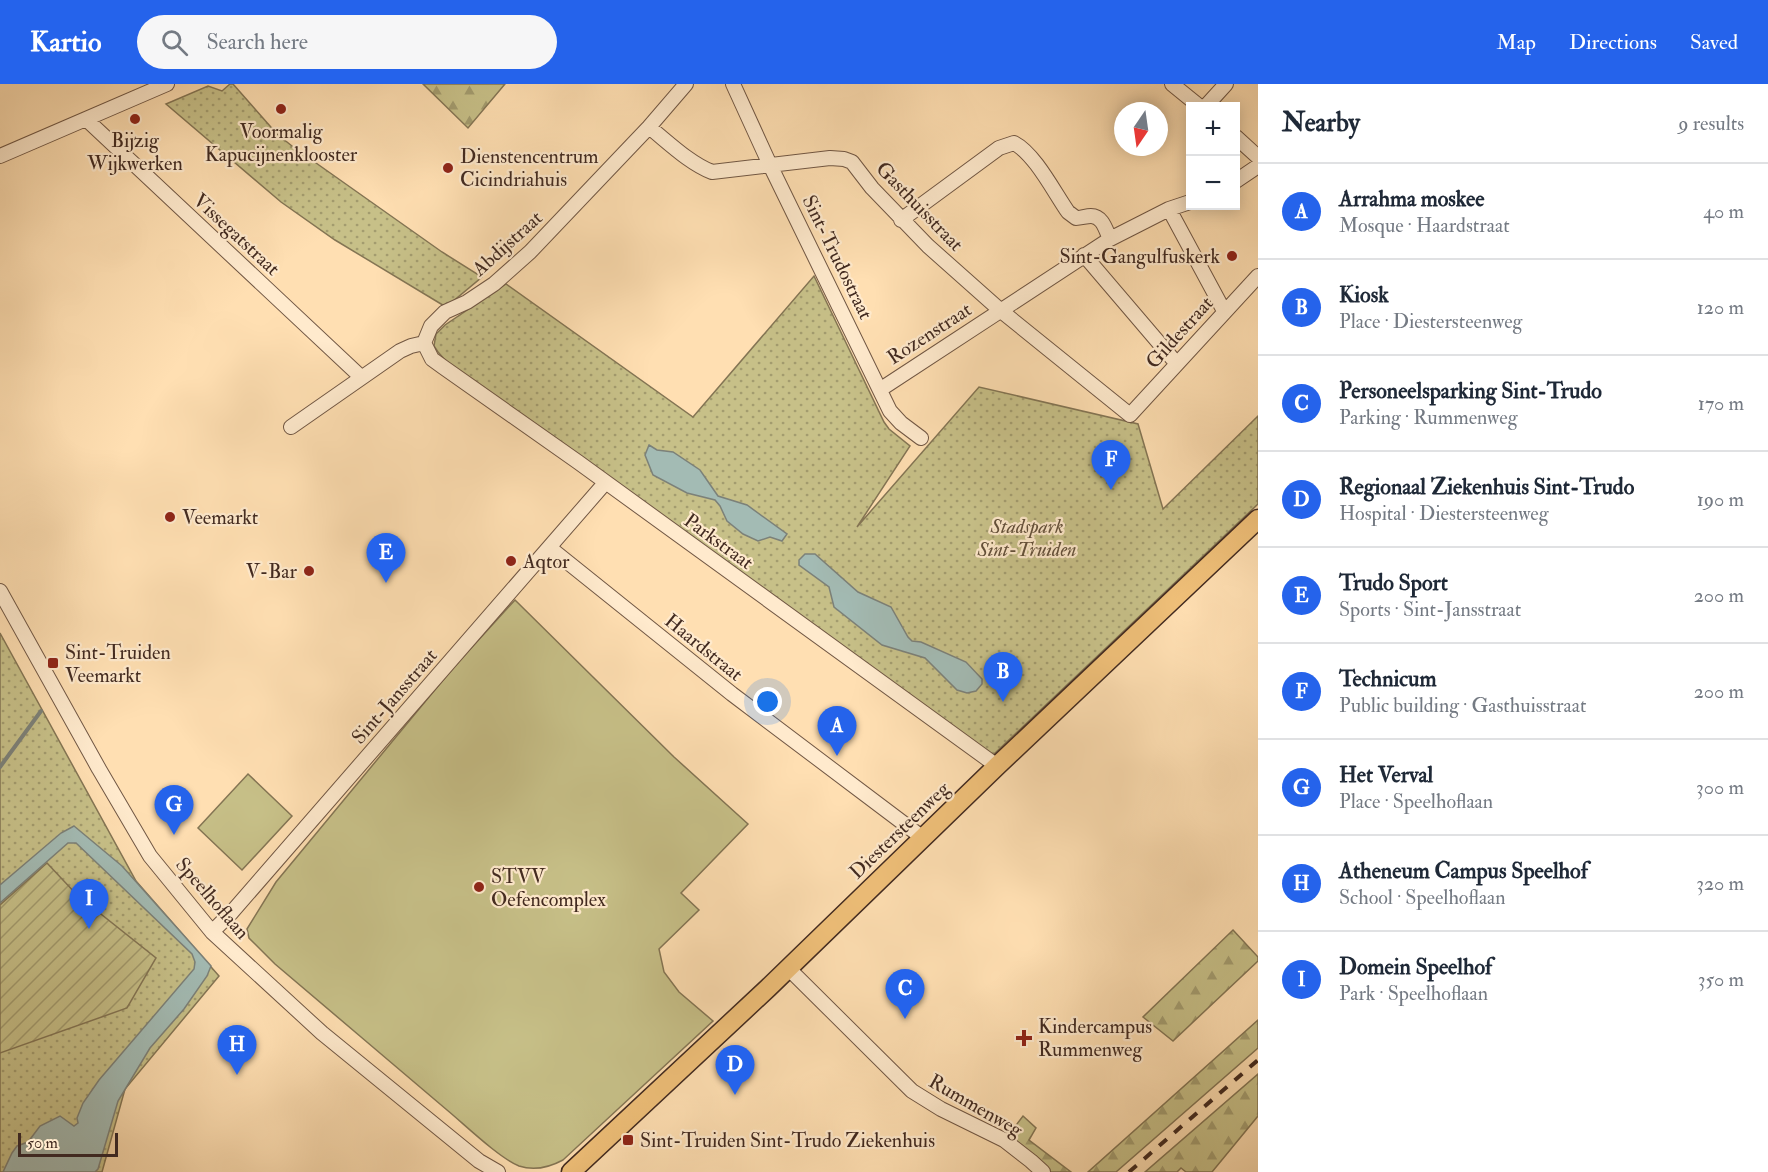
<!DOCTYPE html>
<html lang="en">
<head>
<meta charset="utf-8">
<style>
  body { margin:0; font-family:"IM FELL Double Pica",serif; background:#f6f6f7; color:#1f2937 }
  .controls { position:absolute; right:18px; top:18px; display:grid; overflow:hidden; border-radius:0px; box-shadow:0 3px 15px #0003 }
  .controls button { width:54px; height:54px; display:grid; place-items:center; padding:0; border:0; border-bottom:2px solid #e0e1e3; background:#fff; color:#1f2937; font:30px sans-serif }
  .compass { position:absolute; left:1114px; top:18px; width:54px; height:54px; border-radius:50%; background:#fff; box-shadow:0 3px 15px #0003; rotate:193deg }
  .scale { position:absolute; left:18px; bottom:15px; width:100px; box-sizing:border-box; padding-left:6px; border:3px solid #422a20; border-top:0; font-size:16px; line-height:21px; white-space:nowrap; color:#422a20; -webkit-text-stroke:4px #ffeacd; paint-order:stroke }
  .you { position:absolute; left:768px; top:618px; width:21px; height:21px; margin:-15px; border:4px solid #fff; border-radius:50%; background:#1a73e8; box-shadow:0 0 0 9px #1a73e833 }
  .badge { display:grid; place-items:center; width:39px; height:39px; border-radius:50%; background:#2563eb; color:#fff; font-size:20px; font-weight:700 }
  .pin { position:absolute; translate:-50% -50px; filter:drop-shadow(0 2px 3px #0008) }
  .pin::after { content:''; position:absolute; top:32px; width:21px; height:18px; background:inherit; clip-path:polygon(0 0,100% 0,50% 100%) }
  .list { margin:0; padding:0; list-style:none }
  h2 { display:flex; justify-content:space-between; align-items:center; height:78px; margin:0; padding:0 24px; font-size:26px }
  h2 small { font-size:20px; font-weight:400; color:#747a83 }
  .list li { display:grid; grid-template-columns:39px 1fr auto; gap:18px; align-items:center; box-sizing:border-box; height:96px; padding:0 24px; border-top:2px solid #e0e1e3 }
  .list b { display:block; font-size:22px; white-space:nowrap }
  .list p { margin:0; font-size:20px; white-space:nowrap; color:#747a83 }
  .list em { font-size:20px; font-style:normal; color:#747a83 }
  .icon { flex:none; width:33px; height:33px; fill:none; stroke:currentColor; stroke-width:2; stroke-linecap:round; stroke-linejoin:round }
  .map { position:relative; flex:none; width:1258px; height:1088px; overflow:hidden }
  header { display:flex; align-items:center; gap:36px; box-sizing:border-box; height:84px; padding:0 30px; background:#2563eb; color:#fff }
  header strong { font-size:28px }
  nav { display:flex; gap:33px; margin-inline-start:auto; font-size:21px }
  .search { width:420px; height:54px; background:#f6f6f7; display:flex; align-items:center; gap:15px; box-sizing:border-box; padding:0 21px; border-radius:33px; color:#747a83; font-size:22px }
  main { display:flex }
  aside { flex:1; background:#fff }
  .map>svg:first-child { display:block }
  .forest { fill:url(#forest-firs); stroke:#847554; stroke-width:1.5 }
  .park { fill:url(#park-dots); stroke:#847554; stroke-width:1.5 }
  .garden { fill:url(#garden-furrows); stroke:#847554; stroke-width:1.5 }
  .pitch { fill:#c7c088; stroke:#847554; stroke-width:1.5 }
  .water { fill:#a3bbb4; stroke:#7c8179; stroke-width:1.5 }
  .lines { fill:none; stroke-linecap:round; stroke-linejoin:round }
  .stream { stroke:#7c8179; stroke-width:4 }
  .minor-casing { stroke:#715744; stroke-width:16 }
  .major-casing { stroke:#422a20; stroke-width:21 }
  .minor { stroke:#ffeacd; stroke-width:14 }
  .major { stroke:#f0c079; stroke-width:18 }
  .rail { stroke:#422a20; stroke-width:4; stroke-dasharray:10 10; stroke-linecap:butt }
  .poi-dot { fill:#8f2418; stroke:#ffeacd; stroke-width:2 }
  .labels { text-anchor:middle; stroke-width:4.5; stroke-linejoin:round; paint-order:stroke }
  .poi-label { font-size:20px; fill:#422a20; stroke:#ffeacd; text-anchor:start }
  .street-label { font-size:20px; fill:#422a20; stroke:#ffeacd }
  .park-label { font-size:20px; font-style:italic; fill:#63503a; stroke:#ffeacd }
</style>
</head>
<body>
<header>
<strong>Kartio</strong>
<div class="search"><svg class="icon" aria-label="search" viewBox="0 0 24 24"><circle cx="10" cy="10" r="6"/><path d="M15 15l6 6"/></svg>Search here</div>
<nav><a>Map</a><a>Directions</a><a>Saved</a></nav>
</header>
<main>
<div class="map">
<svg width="1258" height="1088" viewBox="0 0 1258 1088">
  <defs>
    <pattern id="forest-firs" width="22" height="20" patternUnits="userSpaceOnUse" patternTransform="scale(1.5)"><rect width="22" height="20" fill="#c7c088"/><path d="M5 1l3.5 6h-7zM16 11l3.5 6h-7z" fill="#a39c6f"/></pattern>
    <pattern id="park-dots" width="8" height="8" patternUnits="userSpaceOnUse" patternTransform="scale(1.5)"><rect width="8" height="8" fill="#c7c088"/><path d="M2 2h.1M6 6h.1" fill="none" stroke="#a39c6f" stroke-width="1.8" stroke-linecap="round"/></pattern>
    <pattern id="garden-furrows" width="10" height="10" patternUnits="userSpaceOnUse" patternTransform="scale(1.5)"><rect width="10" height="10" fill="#c7c088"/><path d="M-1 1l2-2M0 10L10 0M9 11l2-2" fill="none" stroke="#a39c6f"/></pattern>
  </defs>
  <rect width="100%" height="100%" fill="#ffdfb2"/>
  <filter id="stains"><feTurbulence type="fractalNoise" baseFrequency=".00333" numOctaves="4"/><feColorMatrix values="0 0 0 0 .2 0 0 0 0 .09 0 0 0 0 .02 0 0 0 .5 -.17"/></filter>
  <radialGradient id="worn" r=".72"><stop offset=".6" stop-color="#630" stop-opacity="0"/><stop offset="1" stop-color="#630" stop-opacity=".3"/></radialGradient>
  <path class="forest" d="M423 0H505L468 44Z
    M1233 846 1258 873V877L1173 957 1143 933Z
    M1258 936V964L1116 1088H1088Z
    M1258 990V1032L1212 1088H1186L1181 1084 1177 1088H1145Z
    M1023 1032 1036 1044 1029 1056 1071 1088H1049L1008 1052Z"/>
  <path class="park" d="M230 0H233L277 50 292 62 442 168 482 193 446 223 335 156 281 118 166 20 208 2 222 7Z
    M814 192 884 338 889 345 910 362 857 443 979 303 1138 340 1163 425 1258 332V420L993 671 446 277 438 268 434 262 436 250 445 241 506 200 693 333Z
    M0 549 136 797 219 892 125 1005 102 1088H0Z"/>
  <path class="garden" d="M47 779 77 811 156 874 127 924 0 969V821Z"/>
  <path class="pitch" d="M515 516 674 673 748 740 681 809 699 826 659 865 664 888 679 908 713 937 563 1076C550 1083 534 1087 519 1082 499 1074 464 1040 447 1026 390 977 332 929 275 880L249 854 247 845 276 798 453 584Z
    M248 690 292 732 242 786 198 744Z"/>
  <path class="water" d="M649 361 657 366 673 368 700 386 718 412 747 421 787 450 782 457 770 453 758 457 743 450 727 437 720 422 715 416 687 409 653 391 645 371Z
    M805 470H815L858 508 891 523 908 553 912 557 921 558 966 578 982 595V600L976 607 967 609 957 606 925 574 882 561 834 523 829 503 799 481V476Z
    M74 742 122 782 211 882 207 892 184 925 150 964 118 1017 98 1085 95 1088H3L12 1069 17 1062 28 1058 40 1042 60 1032 74 1042 78 1039 77 1034 83 1019 99 996 194 885 195 878 192 870 76 759H68L0 819V801L61 749Z"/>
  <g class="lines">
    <path class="stream" d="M0 683 41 627"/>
    <g class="minor-casing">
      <path id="minor" d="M733 0 770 81 890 327 901 339 921 354
        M1172 0 1199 22
        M1206 22 1226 0
        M87 36 361 293
        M649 43C668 58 689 79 712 88L830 74 844 75 852 78 872 104 928 162 1000 226 1130 331 1258 192
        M1236 53 1258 73
        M0 72 167 0
        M1236 97 1258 82
        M1169 125 1224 227
        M901 136 999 64 1014 59C1035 70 1054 108 1068 128L1076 134C1081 134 1086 132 1091 132 1103 132 1106 147 1110 155
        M1084 171 1177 280
        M424 259 432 275 443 283 578 378 997 682
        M424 259 431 242 445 228 467 218 494 200 530 168 649 43 686 0
        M881 305 1110 155 1169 125 1190 118
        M291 343 400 267 411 262 424 259
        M550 464 732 610 923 754
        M0 507 99 685 150 772 212 848 322 949 479 1077 498 1088
        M212 848 232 828 605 399
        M788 884 912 1007 941 1025 1004 1056 1031 1077 1043 1088"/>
    </g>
    <g class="major-casing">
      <path id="major" d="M571 1088 768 904 997 682 1258 435"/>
    </g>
    <use href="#minor" class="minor"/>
    <use href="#major" class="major"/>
    <path class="rail" d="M1129 1088 1258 976"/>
  </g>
  <g class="poi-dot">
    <circle cx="281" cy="25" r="6"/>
    <circle cx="135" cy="35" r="6"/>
    <circle cx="448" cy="84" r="6"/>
    <circle cx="1232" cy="172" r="6"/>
    <circle cx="170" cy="433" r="6"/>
    <circle cx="511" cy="477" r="6"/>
    <circle cx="309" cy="487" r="6"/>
    <rect x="47" y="573" width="12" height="12" rx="3"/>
    <circle cx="479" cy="803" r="6"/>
    <path d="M1021 945h6v6h6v6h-6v6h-6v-6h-6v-6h6z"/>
    <rect x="622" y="1050" width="12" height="12" rx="3"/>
  </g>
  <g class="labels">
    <g class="poi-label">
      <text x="281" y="54" text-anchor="middle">Voormalig<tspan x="281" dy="23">Kapucijnenklooster</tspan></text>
      <text x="135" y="63" text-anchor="middle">Bijzig<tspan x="135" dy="23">Wijkwerken</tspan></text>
      <text x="460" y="79">Dienstencentrum<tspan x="460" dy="23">Cicindriahuis</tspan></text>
      <text x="1220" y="179" text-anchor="end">Sint-Gangulfuskerk</text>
      <text x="182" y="440">Veemarkt</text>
      <text x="523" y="484">Aqtor</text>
      <text x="297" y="494" text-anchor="end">V-Bar</text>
      <text x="65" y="575">Sint-Truiden<tspan x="65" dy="23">Veemarkt</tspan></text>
      <text x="491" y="799">STVV<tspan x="491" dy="23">Oefencomplex</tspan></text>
      <text x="1038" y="949">Kindercampus<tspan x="1038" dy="23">Rummenweg</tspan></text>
      <text x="640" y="1063">Sint-Truiden Sint-Trudo Ziekenhuis</text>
    </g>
    <g class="street-label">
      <text transform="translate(920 122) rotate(46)" y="7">Gasthuisstraat</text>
      <text transform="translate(237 150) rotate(43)" y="7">Vissegatstraat</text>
      <text transform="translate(507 159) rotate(-42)" y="7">Abdijstraat</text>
      <text transform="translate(838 173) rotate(64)" y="7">Sint-Trudostraat</text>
      <text transform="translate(1179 248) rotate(-48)" y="7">Gildestraat</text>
      <text transform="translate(929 249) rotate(-33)" y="7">Rozenstraat</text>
      <text transform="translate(719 457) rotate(36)" y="7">Parkstraat</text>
      <text transform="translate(704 563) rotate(39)" y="7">Haardstraat</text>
      <text transform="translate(394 612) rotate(-49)" y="7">Sint-Jansstraat</text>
      <text transform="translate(899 746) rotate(-44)" y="7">Diestersteenweg</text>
      <text transform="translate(213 814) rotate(49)" y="7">Speelhoflaan</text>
      <text transform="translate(976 1021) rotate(30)" y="7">Rummenweg</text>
    </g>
    <g class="park-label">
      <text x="1027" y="449">Stadspark<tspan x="1027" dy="23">Sint-Truiden</tspan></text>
    </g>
  </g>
  <rect width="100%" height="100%" filter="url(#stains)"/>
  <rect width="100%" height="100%" fill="url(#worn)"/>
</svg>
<div class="controls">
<button>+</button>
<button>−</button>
</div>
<svg class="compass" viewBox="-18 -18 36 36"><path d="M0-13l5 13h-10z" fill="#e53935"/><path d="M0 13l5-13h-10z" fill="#747a83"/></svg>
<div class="scale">50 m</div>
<div class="you"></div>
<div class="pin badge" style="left:837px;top:672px">A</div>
<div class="pin badge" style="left:1003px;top:618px">B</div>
<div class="pin badge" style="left:905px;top:935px">C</div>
<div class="pin badge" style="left:735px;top:1011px">D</div>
<div class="pin badge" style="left:386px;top:499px">E</div>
<div class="pin badge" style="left:1111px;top:406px">F</div>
<div class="pin badge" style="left:174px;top:751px">G</div>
<div class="pin badge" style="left:237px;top:991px">H</div>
<div class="pin badge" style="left:89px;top:845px">I</div>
</div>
<aside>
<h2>Nearby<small>9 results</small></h2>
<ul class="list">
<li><span class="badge">A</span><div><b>Arrahma moskee</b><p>Mosque · Haardstraat</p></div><em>40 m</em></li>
<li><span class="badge">B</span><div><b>Kiosk</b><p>Place · Diestersteenweg</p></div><em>120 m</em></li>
<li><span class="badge">C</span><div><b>Personeelsparking Sint-Trudo</b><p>Parking · Rummenweg</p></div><em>170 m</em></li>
<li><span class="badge">D</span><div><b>Regionaal Ziekenhuis Sint-Trudo</b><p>Hospital · Diestersteenweg</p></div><em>190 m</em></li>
<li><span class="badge">E</span><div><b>Trudo Sport</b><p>Sports · Sint-Jansstraat</p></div><em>200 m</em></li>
<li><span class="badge">F</span><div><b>Technicum</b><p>Public building · Gasthuisstraat</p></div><em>200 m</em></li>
<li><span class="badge">G</span><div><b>Het Verval</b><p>Place · Speelhoflaan</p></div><em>300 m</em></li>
<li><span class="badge">H</span><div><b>Atheneum Campus Speelhof</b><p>School · Speelhoflaan</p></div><em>320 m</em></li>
<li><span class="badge">I</span><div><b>Domein Speelhof</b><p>Park · Speelhoflaan</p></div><em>350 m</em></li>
</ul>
</aside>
</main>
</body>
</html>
